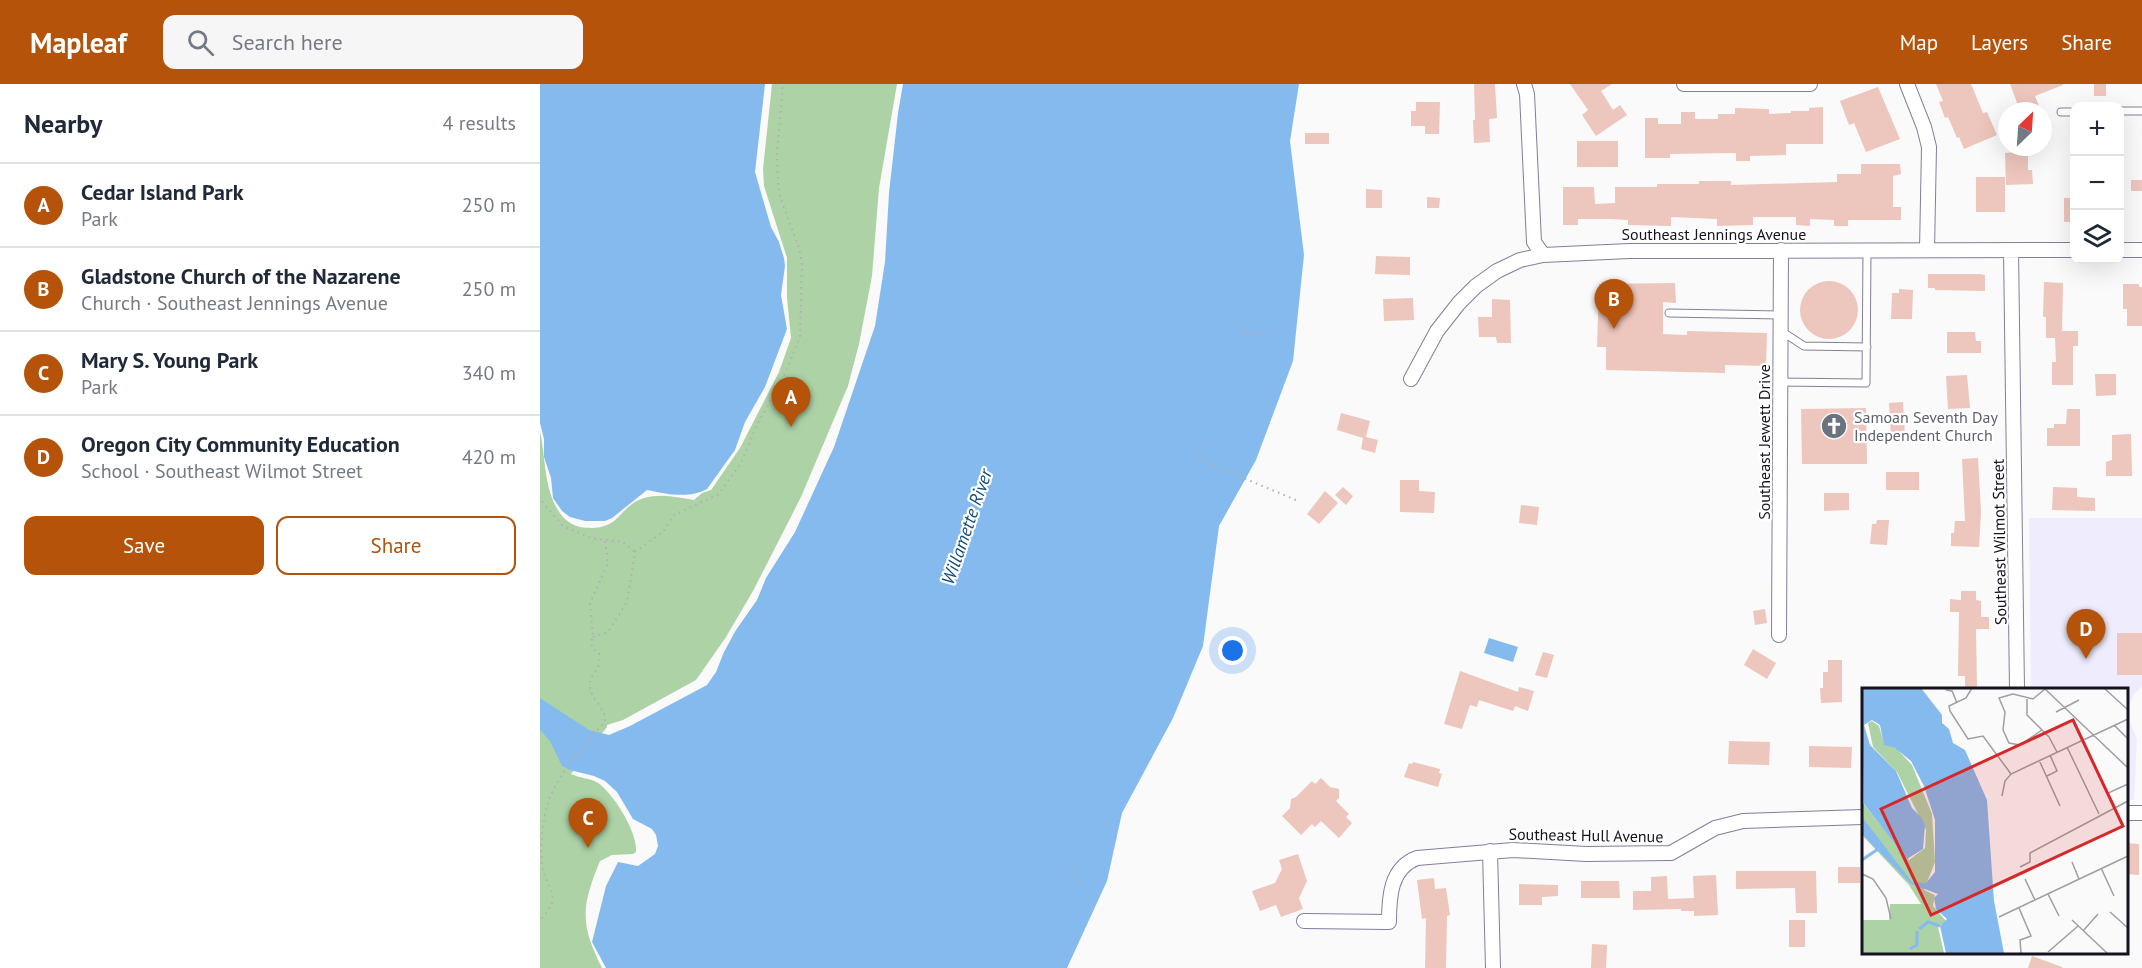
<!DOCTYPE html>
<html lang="en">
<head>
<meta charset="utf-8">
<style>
  body { margin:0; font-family:"PT Sans",sans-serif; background:#f6f6f7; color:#1f2937 }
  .controls { position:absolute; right:18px; top:18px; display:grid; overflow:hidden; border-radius:12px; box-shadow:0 6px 24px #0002 }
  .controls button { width:54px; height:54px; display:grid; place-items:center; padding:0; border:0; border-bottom:2px solid #e0e1e3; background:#fff; color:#1f2937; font:30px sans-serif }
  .compass { position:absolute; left:1458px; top:18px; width:54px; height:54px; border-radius:50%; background:#fff; box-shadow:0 6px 24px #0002; rotate:25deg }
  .you { position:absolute; left:693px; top:567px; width:21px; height:21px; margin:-15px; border:4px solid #fff; border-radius:50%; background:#1a73e8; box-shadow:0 0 0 9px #1a73e833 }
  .badge { display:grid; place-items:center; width:39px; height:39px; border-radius:50%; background:#b45309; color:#fff; font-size:20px; font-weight:700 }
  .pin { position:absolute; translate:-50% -50px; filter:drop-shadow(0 2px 3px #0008) }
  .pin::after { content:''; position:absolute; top:32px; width:21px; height:18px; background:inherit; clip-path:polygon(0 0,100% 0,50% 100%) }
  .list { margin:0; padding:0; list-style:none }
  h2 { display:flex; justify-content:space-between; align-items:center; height:78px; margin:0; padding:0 24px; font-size:26px }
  h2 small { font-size:20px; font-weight:400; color:#747a83 }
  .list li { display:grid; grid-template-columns:39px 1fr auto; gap:18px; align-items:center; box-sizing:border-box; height:84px; padding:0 24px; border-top:2px solid #e0e1e3 }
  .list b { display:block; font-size:22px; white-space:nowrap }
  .list p { margin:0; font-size:20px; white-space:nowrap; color:#747a83 }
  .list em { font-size:20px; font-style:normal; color:#747a83 }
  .actions { display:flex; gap:12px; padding:18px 24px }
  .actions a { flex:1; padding:14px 0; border:2px solid #b45309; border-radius:12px; text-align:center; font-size:21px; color:#b45309 }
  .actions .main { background:#b45309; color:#fff }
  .icon { flex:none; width:33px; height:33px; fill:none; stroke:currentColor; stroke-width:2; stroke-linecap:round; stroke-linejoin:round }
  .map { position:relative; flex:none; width:1602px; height:884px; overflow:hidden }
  header { display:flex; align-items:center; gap:36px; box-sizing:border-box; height:84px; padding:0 30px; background:#b45309; color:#fff }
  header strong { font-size:28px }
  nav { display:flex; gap:33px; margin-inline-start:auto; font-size:21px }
  .search { width:420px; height:54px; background:#f6f6f7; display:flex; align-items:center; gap:15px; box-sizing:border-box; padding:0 21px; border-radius:12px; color:#747a83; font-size:22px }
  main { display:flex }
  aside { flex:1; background:#fff }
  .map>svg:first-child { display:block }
  .built { fill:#efecfd }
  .green { fill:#add2a6 }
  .water { fill:#85baee }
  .building { fill:#edc6bd }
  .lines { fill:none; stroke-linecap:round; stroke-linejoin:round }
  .service-casing { stroke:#847d9c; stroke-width:9 }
  .minor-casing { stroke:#847d9c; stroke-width:16 }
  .path { stroke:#b0afb3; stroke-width:2; stroke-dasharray:1.5 4.5; stroke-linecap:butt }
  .service { stroke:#fff; stroke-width:7 }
  .minor { stroke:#fff; stroke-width:14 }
  .labels { text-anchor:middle; stroke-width:4.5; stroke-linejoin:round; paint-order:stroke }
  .street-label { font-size:16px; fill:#16131f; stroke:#fff }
  .worship-label { font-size:16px; fill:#5b616d; stroke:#fff; text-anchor:start }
  .water-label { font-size:18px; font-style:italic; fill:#134c7c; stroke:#fff }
  .inset-river { fill:none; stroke:#85baee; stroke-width:3 }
  .inset-road { fill:none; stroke:#9f9ea2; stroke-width:1.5 }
  .view { fill:#d62828; fill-opacity:0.15; stroke:#d62828; stroke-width:3 }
  .inset-edge { fill:none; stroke:#16131f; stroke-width:3 }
</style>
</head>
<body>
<header>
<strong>Mapleaf</strong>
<div class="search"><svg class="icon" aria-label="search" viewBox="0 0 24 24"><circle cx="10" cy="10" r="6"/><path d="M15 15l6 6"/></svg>Search here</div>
<nav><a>Map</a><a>Layers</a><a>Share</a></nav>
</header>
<main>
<aside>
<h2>Nearby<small>4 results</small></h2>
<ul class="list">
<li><span class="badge">A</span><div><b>Cedar Island Park</b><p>Park</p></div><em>250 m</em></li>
<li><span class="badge">B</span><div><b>Gladstone Church of the Nazarene</b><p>Church · Southeast Jennings Avenue</p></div><em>250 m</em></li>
<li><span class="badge">C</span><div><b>Mary S. Young Park</b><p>Park</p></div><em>340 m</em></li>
<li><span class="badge">D</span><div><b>Oregon City Community Education</b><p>School · Southeast Wilmot Street</p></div><em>420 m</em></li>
</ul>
<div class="actions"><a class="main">Save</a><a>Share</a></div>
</aside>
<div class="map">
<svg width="1602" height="884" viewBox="0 0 1602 884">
  <rect width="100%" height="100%" fill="#fafafa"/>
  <path class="built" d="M1489 434H1602V603L1594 610 1589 622 1588 633 1597 655 1594 716H1586V605H1491Z"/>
  <path class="green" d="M232 0H357L339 104 332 192 319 260 308 302 261 413 213 507 186 553 156 596 83 636 67 641V643L31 690C39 694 50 694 58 699 74 710 98 749 96 768L93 770 72 771 60 777C41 823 40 840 62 884H0V347C5 370 4 397 14 419 20 431 27 440 40 443 82 449 76 423 104 414 121 409 137 413 154 416L162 409 171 406 200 364 239 288 251 254 247 214V174L224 102 223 85Z"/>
  <path class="water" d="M0 0H225L215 88 231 143 239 158 244 174 245 182 241 211 247 245 225 303 205 338 195 366 167 405C149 415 126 410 107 406L72 434 65 437H45L30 433 22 427 13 414 11 394 4 373V355L0 339Z
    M363 0H759L750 57 764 171 753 277 716 376 679 442 663 562 633 634 582 729 567 797 527 884H66L52 858 66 802 78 778 98 782 115 770 118 762 116 751 112 745 93 735 77 708 65 697 54 692 30 686 22 682 10 657 0 646V614L49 646 69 651 90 642 167 601 176 588 184 568 196 546 217 516 226 494 255 448 294 363 335 242 345 178 349 109 358 29Z
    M949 554 978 563 973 578 944 569Z"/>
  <path class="building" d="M934 0H955L957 34 949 35 950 58 934 59 933 36H935Z
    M1030 0H1072L1061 7 1073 26 1080 21 1087 31 1056 52 1042 31 1048 26Z
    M1396 0H1431L1443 29 1447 28 1457 51 1424 65 1419 53 1417 54 1408 33 1405 34 1399 18 1403 17Z
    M1470 0H1523V1L1495 12 1501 27H1480Z
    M1554 0H1566V12H1554Z
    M1338 3 1360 55 1326 68 1314 39 1309 41 1300 17Z
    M876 18H900L899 50H885V42H871V27H876Z
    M1283 23V60H1246V71L1210 72V77H1196V69L1130 70V74H1105V34H1118V40H1141V28H1155V35H1178V30H1195V24L1229 25V30L1251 29V27H1269V24Z
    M765 49H789V60H765Z
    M1037 57H1078V83H1037Z
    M1477 68H1488V86H1492L1493 100 1466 101 1465 69Z
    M1321 80H1360L1361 90 1353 92V123H1361V136H1308V142H1294V136L1270 135V142L1256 141V133H1213V141L1177 142V135L1131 133V142L1088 141V136L1070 135H1038V141H1023V103H1054L1055 120 1075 119V103H1117V100H1159V97H1191V101L1297 98V90H1321Z
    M1436 93H1465V128H1436Z
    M1591 96H1602V107H1591Z
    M826 105 842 106V124H826Z
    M887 113 900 114 899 124H887Z
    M1524 114H1534V138H1524Z
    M836 172 870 173V191L835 190Z
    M1388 190H1440L1445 191V207L1395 206V204H1388Z
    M1260 226a29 29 0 1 1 58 0a29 29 0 1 1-58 0Z
    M1504 198 1523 199 1522 247H1538V262H1533V301H1512V278H1516L1515 254H1506V233H1503Z
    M1135 199 1136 219 1123 218V250L1147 251V247L1227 249 1226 282 1185 281V289L1066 286V263H1057L1059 200Z
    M1583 200H1599V203H1602V242H1587V225H1583Z
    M1359 205 1373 206 1372 235H1351L1352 209H1359Z
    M873 214 874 236 844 237 843 215Z
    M952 215 970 216 971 259H957L956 253H939L938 233H952Z
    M1407 248H1435L1436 257H1441V269H1407Z
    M1555 290H1576V311L1556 312Z
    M1427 291 1430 324 1408 325 1406 292Z
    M1363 318 1365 352 1351 353 1349 319Z
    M1326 324 1327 380H1262L1261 325Z
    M1527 325H1540V362H1507V344H1514V340H1526Z
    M801 329 830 337 826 353 838 356 835 369 821 365 823 354 797 346Z
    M1591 350 1592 392H1566V378L1572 376V351Z
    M1438 374 1441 428 1439 463 1411 462V449H1414L1415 437H1425L1422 375Z
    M1346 388H1379V406H1346Z
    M860 396H879V407L895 408 894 429 860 428Z
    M803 403 813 412 806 421 795 411Z
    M1513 403 1537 404V413L1555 414V427L1512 426Z
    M785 407 798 419 779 440 767 430Z
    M1284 409H1309V426L1284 427Z
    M981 421 999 423 997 441 979 439Z
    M1337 436H1349L1347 461 1330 460 1332 440H1336Z
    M1421 507H1436V516L1441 517V533H1449V545H1436L1437 605H1425V592H1418L1419 528H1410V515L1421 516Z
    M1225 525 1227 539 1215 541 1213 527Z
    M1577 549H1602V591H1577Z
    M1213 565 1236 579 1227 595 1204 581Z
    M1003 568 1014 571 1007 594 995 591Z
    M1288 576H1302V618L1281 619 1280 604H1283V588H1288Z
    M920 587 978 608 979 603 994 607 988 627 975 622 973 627 939 616 937 623 930 621 922 645 904 640Z
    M1189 657 1230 658 1229 681 1188 680Z
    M1269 662 1312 663 1311 684 1269 683Z
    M873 678 900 685 899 689 902 690 898 703 864 693 869 679 872 680Z
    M781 694 790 703 799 705V714L796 717 809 730 806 733 812 739 799 754 781 737 775 743 772 740 761 751 742 732 750 724 751 715 756 713 772 697 775 700Z
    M1586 759 1599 760V791L1586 790Z
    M758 770 767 797 759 814 763 825 741 833 736 821 720 827 712 807 735 799 742 785 739 776Z
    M1298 783H1320V799H1298Z
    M1196 787H1276L1277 829H1256L1255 804 1196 805Z
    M1176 791 1178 831 1154 832V827H1141V825L1093 826V807H1111V793L1127 792 1128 815 1154 814 1153 792Z
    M894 794 895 805 906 804 910 831 907 832 906 884H885L886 834 882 835 877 796Z
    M1041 797H1079L1080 814H1041Z
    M979 800 1018 801V812L1002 813V821H979Z
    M1249 836H1265V863H1249Z
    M1052 860 1067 861 1066 884H1051Z
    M1492 872 1522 883V884H1488Z"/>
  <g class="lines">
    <g class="service-casing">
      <path id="service" d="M1580 27H1602
        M1521 28H1534
        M1129 229 1241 231
        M1241 247 1264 262 1327 263
        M1240 298 1326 299 1327 166"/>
    </g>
    <g class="minor-casing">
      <path id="minor" d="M984 0 987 10 994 158 1003 171
        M1144 0H1270
        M1367 0 1384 43 1389 63 1387 166
        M1471 166 1477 605
        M1580 166H1602
        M871 295 897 247 919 219 936 202 957 187 980 176 1003 171 1089 167 1534 166
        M1239 551 1241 166
        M1586 729H1602
        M950 767 953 884
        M764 837 849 838C849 814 850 784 877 774L973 766 1046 770 1131 769 1175 744 1203 737 1323 733"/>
    </g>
    <path class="path" d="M701 236 700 248 729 251
      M661 360 658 375 756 416
      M0 412 1 416 23 442 51 454 65 456 68 479 50 519 53 553 51 558 52 564 59 570C59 574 60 577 59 580 57 589 49 592 50 602 51 617 66 623 65 637 44 663 18 688 8 719 2 738 0 764 2 783 9 809 23 812 0 836
      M66 456 83 458 95 468
      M53 553 68 548 87 518 95 468 123 448 134 431 179 410 201 379 216 343 243 294 260 253 262 179 259 164 240 113 238 100 237 70 243 0
      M536 781 529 787 543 801"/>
    <use href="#service" class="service"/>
    <use href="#minor" class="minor"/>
  </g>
  <defs>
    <g id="church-disc" transform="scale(1.35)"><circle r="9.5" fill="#6b7280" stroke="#fff"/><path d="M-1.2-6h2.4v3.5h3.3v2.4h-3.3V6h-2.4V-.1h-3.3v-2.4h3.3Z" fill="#fff"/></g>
  </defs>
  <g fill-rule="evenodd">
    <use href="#church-disc" x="1294" y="342"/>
  </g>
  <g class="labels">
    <g class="street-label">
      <text x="1174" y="156">Southeast Jennings Avenue</text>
      <text transform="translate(1224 358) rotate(-90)" y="6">Southeast Jewett Drive</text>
      <text transform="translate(1459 458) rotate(-91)" y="6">Southeast Wilmot Street</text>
      <text transform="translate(1046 751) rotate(1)" y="6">Southeast Hull Avenue</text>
    </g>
    <g class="worship-label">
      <text x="1314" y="339">Samoan Seventh Day<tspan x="1314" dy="18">Independent Church</tspan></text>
    </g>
    <g class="water-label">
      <text transform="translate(427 443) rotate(-71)" y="6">Willamette River</text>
    </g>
  </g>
  <g transform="translate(1322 604)">
    <rect width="266" height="266" fill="#fafafa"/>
    <path d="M10 33 17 38 22 55 35 61 50 77 70 126 73 174 62 202 73 207 71 218 84 233 76 239 82 265H0V232H27L28 216H59L47 197 0 147V114L47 172 63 160 64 142 35 84 11 59 6 35Z" fill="#add2a6"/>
    <path d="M0 0H59L80 27V35L87 41 91 55 103 62 125 112 132 213 142 265H84L78 238 85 231 74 221 72 210 76 206 49 196 0 146V129L50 194 64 195 73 184V132L62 98 49 73 33 60 22 57 18 37 10 32 2 37 8 57 34 83 50 120 59 129 63 137 61 161 45 171 2 116Z" fill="#85baee"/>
    <path class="inset-river" d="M0 172 16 161M57 241 66 234 78 238M48 261 55 257V243"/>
    <path class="inset-road" d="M110 0 104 10 87 18 88 23 106 51 121 48 149 86M182 0 266 80M242 0 266 22M84 2 90 3 95 15M165 11V27L187 49 195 64M194 24 217 12M252 37 266 51M180 42 158 57 147 55 141 42 143 24 137 10 151 6 171 11 183 1M205 59 237 126M177 72 198 118M185 88 195 83 188 67M140 108 143 93 149 86 266 31M253 119 246 105 266 96M210 174 217 191M158 179 168 174V165L266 113M239 180 252 208M0 186 11 191 24 210 29 231M163 191 173 212M186 206 197 228M157 220 169 248 158 252 159 265M248 224 266 240M137 229 266 168M210 232 245 265M221 243 236 226M186 264 216 238"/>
    <path class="view" d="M211 32 261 138 69 227 19 121Z"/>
    <rect width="266" height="266" class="inset-edge"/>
  </g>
</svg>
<div class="controls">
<button>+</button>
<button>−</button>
<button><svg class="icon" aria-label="layers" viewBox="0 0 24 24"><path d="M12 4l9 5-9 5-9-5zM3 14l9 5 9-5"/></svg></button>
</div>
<svg class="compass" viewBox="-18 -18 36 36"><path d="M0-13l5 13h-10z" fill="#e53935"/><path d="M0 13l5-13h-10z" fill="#747a83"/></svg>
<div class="you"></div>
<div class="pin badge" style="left:251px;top:343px">A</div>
<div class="pin badge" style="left:1074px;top:245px">B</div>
<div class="pin badge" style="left:48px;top:764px">C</div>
<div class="pin badge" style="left:1546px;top:575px">D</div>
</div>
</main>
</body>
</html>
